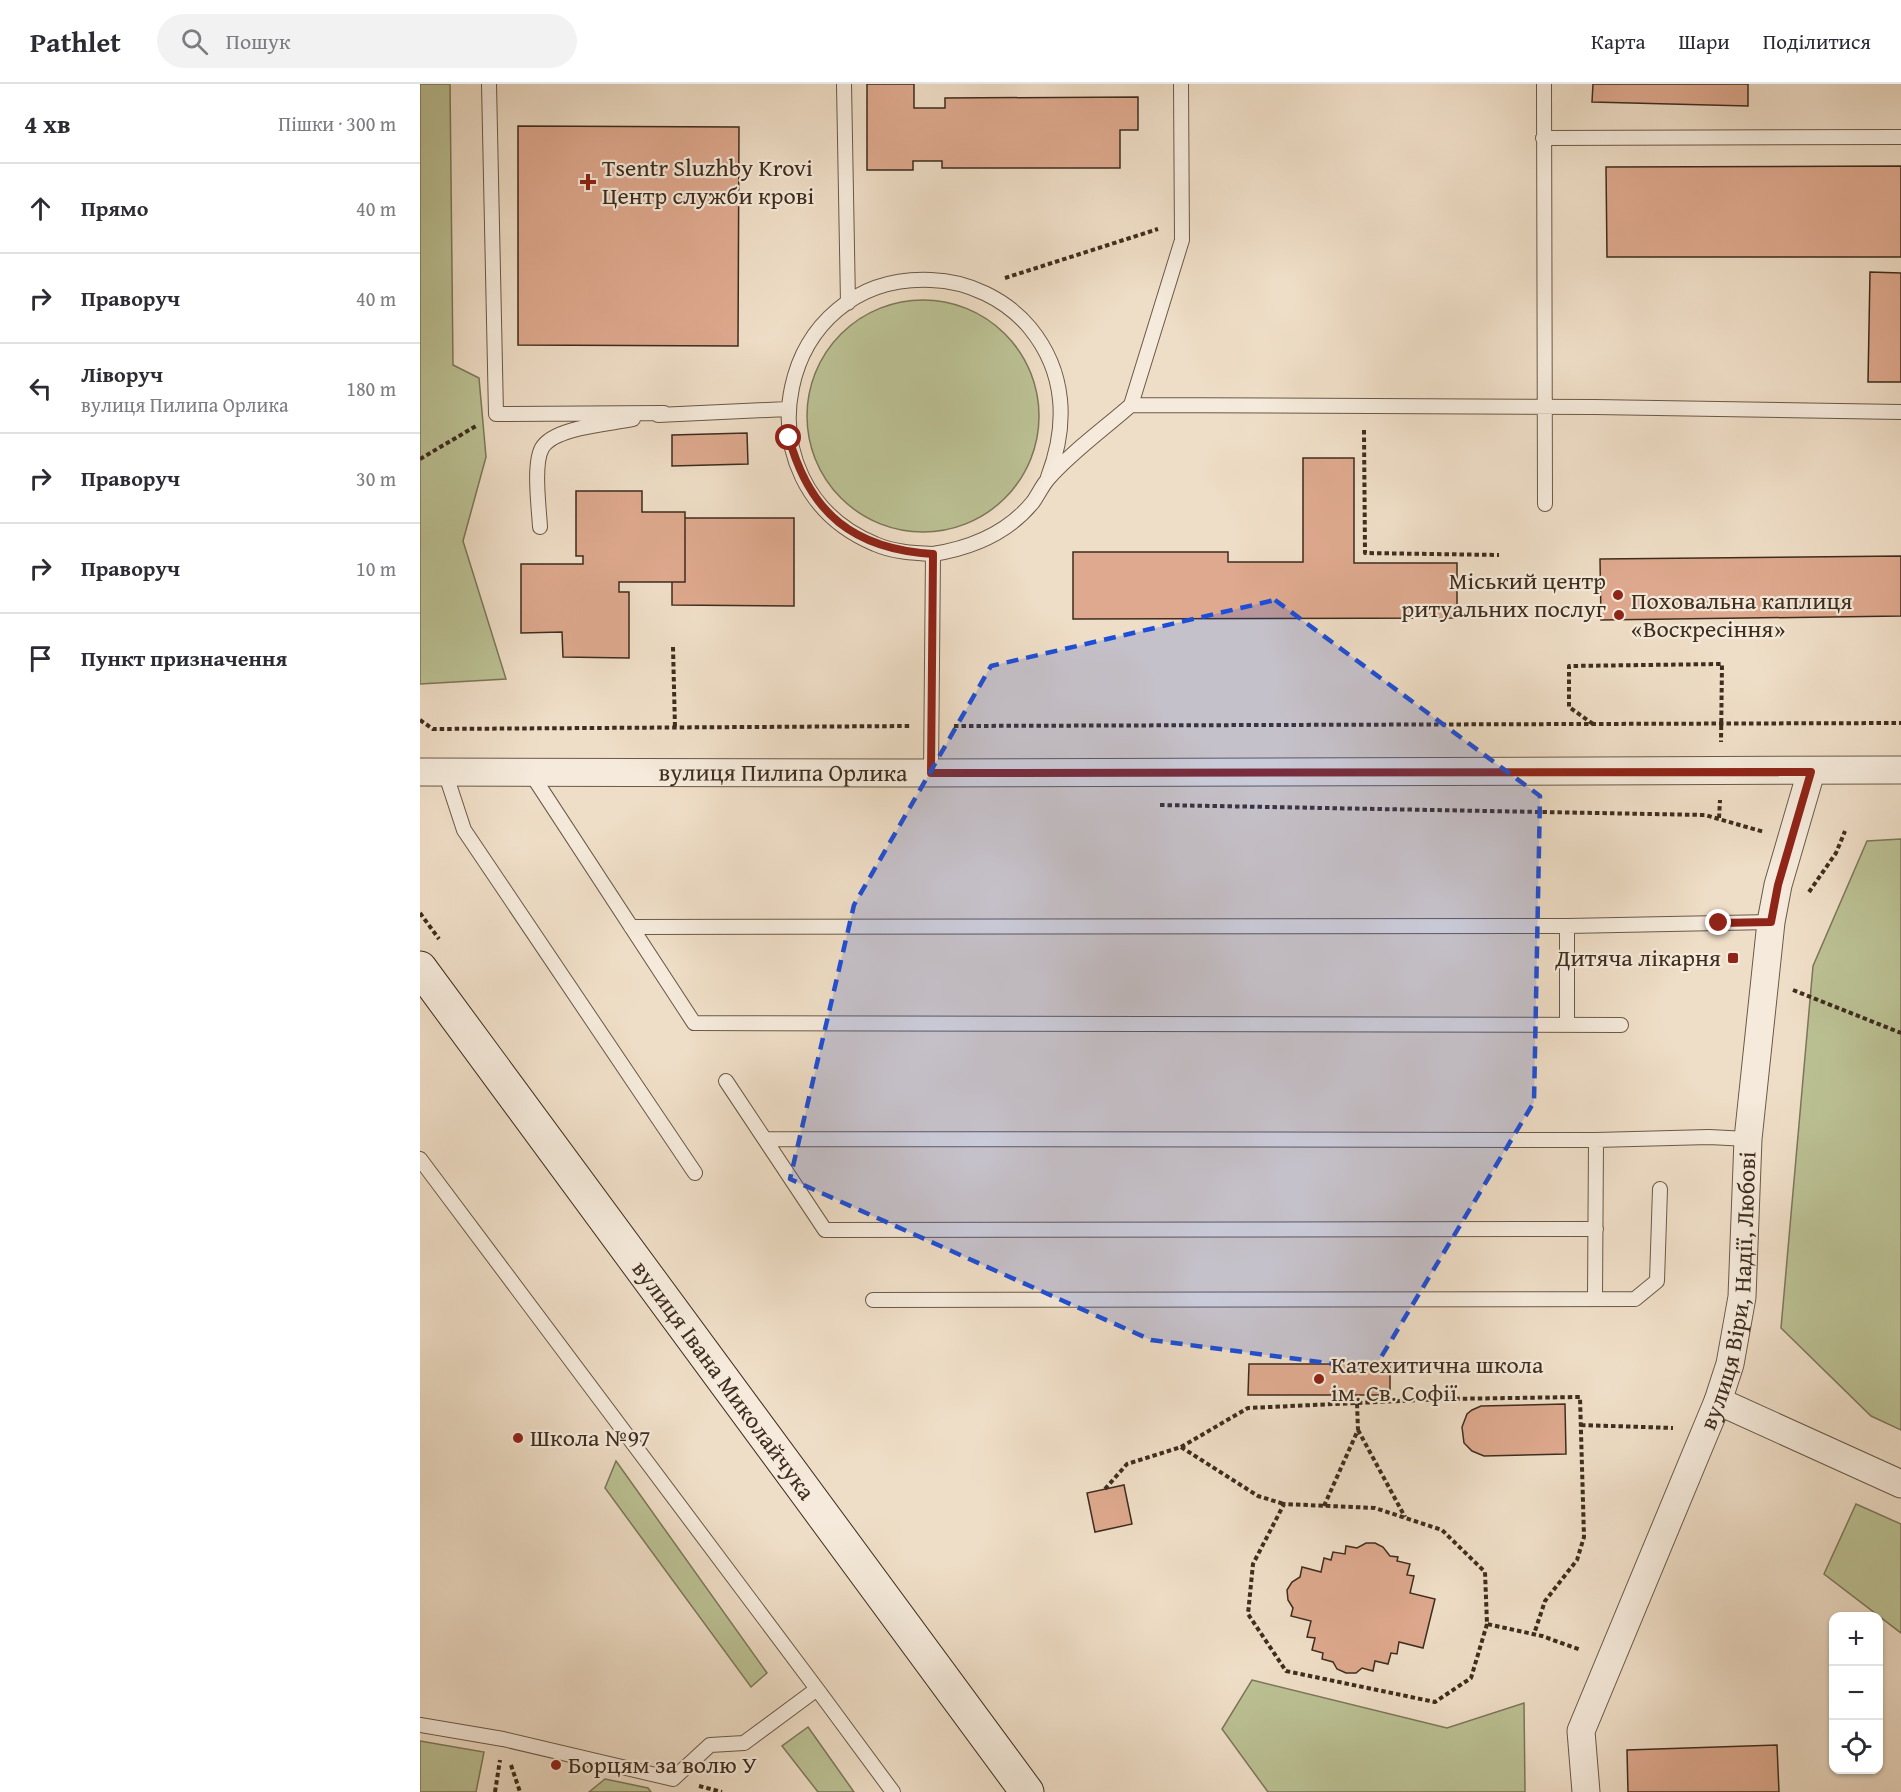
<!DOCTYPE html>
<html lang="uk">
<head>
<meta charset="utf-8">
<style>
  body { margin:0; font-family:"Gentium Book Plus",serif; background:#f2f2f3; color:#2b2b33 }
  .controls { position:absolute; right:18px; bottom:18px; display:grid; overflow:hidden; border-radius:12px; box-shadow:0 2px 4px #0004 }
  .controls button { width:54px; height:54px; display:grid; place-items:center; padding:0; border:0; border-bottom:2px solid #e1e1e2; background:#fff; color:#2b2b33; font:30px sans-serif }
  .stop { position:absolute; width:18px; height:18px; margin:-14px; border:4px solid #8f2418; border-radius:50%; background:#fff }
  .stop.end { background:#8f2418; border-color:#fff; box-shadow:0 2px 6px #0008 }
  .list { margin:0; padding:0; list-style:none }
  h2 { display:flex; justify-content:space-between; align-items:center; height:78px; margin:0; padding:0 24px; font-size:26px }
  h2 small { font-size:20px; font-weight:400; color:#7c7c81 }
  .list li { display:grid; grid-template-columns:39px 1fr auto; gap:18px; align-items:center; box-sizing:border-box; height:90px; padding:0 24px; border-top:2px solid #e1e1e2 }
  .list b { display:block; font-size:22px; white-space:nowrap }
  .list p { margin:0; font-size:20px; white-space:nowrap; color:#7c7c81 }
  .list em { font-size:20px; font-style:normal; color:#7c7c81 }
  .icon { flex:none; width:33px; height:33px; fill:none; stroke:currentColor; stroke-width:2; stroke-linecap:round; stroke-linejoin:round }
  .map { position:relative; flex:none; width:1481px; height:1708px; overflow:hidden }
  header { display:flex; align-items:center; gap:36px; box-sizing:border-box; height:84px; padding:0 30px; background:#fff; border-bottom:2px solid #e1e1e2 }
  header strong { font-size:28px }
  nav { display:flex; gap:33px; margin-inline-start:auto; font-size:21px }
  .search { width:420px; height:54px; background:#f2f2f3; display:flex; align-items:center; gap:15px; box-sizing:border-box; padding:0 21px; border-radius:33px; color:#7c7c81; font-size:22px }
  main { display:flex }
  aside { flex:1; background:#fff }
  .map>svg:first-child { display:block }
  .green { fill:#bbc194; stroke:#7c7759; stroke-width:1.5 }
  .building { fill:#dea98e; stroke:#3e2d1e; stroke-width:1.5 }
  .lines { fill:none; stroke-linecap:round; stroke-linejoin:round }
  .lane-casing { stroke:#6a5948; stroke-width:16 }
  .street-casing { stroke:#6a5948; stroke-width:29 }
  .secondary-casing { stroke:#3e2d1e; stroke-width:35 }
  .path { stroke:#3e2d1e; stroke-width:4; stroke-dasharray:4.5 3; stroke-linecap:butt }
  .lane { stroke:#f5eadb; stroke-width:14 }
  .street { stroke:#f5eadb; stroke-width:27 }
  .secondary { stroke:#f5eadb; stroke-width:33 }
  .route { stroke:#8f2418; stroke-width:8 }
  .marked { fill:#1d4ed8; fill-opacity:0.2; stroke:#1d4ed8; stroke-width:4.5; stroke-dasharray:12 8; stroke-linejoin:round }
  .poi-dot { fill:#8f2418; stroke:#f5eadb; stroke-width:2 }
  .labels { text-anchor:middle; stroke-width:4.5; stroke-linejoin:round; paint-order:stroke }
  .poi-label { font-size:24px; fill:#3e2d1e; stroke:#f5eadb; text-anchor:start }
  .street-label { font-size:24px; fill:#3e2d1e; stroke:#f5eadb }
</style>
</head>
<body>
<header>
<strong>Pathlet</strong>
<div class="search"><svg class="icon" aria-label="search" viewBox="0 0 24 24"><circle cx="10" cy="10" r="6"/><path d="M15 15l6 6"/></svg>Пошук</div>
<nav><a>Карта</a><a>Шари</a><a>Поділитися</a></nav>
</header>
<main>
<aside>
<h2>4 хв<small>Пішки · 300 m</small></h2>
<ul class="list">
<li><svg class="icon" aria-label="ahead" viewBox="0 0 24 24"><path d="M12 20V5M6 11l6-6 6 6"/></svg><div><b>Прямо</b></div><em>40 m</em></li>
<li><svg class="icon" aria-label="right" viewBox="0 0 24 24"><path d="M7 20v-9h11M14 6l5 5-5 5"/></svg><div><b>Праворуч</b></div><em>40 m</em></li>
<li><svg class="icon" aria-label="left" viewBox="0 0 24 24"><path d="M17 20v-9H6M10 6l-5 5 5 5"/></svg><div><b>Ліворуч</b><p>вулиця Пилипа Орлика</p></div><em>180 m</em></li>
<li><svg class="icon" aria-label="right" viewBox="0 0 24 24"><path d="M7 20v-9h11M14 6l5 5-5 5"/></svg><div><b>Праворуч</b></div><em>30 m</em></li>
<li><svg class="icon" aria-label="right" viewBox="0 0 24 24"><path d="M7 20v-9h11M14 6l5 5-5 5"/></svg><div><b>Праворуч</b></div><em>10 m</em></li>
<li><svg class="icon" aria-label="arrive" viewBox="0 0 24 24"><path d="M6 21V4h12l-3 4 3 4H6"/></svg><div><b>Пункт призначення</b></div></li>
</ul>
</aside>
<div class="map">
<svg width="1481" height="1708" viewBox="0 0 1481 1708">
  <rect width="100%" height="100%" fill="#efdec7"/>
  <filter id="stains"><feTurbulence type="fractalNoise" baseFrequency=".00333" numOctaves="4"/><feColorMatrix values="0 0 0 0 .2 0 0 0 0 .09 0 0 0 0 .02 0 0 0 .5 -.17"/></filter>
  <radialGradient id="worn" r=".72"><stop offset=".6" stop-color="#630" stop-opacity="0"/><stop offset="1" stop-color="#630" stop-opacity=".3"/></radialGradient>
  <path class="green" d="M0 0H30L33 281 59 294 66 373 43 457 86 595 0 600Z
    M387 332a116 116 0 1 1 232 0a116 116 0 1 1-232 0Z
    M1481 755V1346L1451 1332 1361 1244 1393 882 1447 757Z
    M196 1377 347 1589 331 1603 185 1404Z
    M1436 1420 1481 1440V1549L1404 1490Z
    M832 1596 1027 1644 1104 1619 1105 1708H848L802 1645Z
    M388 1643 434 1708H398L362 1662Z
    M0 1657 64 1668 56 1708H0Z
    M185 1695 228 1704 231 1708H169Z"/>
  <path class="building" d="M447 0H494V24H525V14L718 13V46H700V84H522V77H493V86H447Z
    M1173 0H1328V22L1172 18Z
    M98 42 319 43 318 262 98 261Z
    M1481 82V173H1187L1186 83Z
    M1450 188 1481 189V298H1448Z
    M327 349 328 380 252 382V351Z
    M883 374H934V479H1037V534L653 535V468H808V478H883Z
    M156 407H222V428H265V434H374V522L252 521V498H199V508H209V574L143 573 142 548 101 549V480H163V472H156Z
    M156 407H222V428H265V498H199V508H209V574L143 573 142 548 101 549V480H163V472H156Z
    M1481 472V532L1181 536 1180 475Z
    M829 1280H970V1311H828Z
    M1145 1320 1146 1370 1064 1372 1052 1367 1044 1359 1042 1343 1047 1330 1052 1326 1061 1322Z
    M704 1401 712 1440 675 1448 667 1409Z
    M946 1459H955L963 1463 970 1472 978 1473 977 1477 990 1480 987 1491 994 1492 990 1509 1015 1515 1003 1564 979 1558 977 1570 971 1569 968 1580 955 1577 953 1587 942 1584 936 1589H926L917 1585 913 1578 902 1575 903 1569 892 1566 895 1554 887 1553 891 1537 871 1532 873 1524 868 1516 867 1506 872 1498 880 1493 882 1483 901 1488 904 1474 911 1476 913 1468 925 1470 926 1462 937 1464Z
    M1357 1661 1359 1708H1208L1207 1666Z"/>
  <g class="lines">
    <g class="lane-casing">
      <path id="lane" d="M69 0 76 330 244 329
        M424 0 428 219
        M1124 0 1125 420
        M1123 54 1481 53
        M711 321 762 156 761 0
        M238 331 367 325
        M120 443C119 424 113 380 122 364 134 343 190 340 213 335
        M513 470C493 469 473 468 455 460 313 401 357 189 511 196 548 197 586 215 610 244 646 288 648 341 628 393
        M25 688 44 746 275 1089
        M110 688 274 939 1201 941
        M511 689 513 470C551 464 587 450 613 418 618 411 622 402 628 395 649 370 685 344 711 321L1175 323 1481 328
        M211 843 1147 842 1351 838
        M1147 939V842
        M306 997 405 1146 1176 1145
        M346 1055 1176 1056 1289 1053 1328 1055
        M0 1075 397 1605
        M1175 1214 1176 1056
        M453 1216 1215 1215 1237 1197 1240 1105
        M0 1641 83 1655 253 1695 290 1661 324 1659 397 1605 473 1708"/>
    </g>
    <g class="street-casing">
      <g id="street">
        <path id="s1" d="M0 688 486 689 1481 686"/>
        <path d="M1298 1317 1481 1400"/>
        <path id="s2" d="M1166 1708 1161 1647 1298 1317 1310 1280 1322 1213 1328 1055 1351 838 1358 801 1391 688"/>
      </g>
    </g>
    <g class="secondary-casing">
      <g id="secondary">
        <path id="s3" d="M0 884 607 1708"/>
      </g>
    </g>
    <path class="path" d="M585 194 738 145
      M944 346 945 469 1079 471
      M0 375 56 342
      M253 563 255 644
      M0 636 13 645 490 642
      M1173 640 1149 623V582L1302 580 1301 658
      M534 642 1481 639
      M740 721 1285 731 1344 748
      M1299 734 1300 716
      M1389 808 1416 769 1425 747
      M0 829 19 855
      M1373 906 1481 949
      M1161 1341 1253 1344
      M938 1346 985 1433
      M761 1363 828 1324 1024 1315 1160 1313 1164 1453 1157 1476 1125 1517 1114 1550
      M685 1405 707 1380 761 1363 838 1412 864 1420
      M904 1422 938 1346 937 1319
      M1067 1540 1051 1594 1015 1618 866 1587 828 1530 833 1480 864 1420 955 1424 1022 1446 1065 1488 1067 1540 1122 1552 1161 1566
      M91 1681 100 1708
      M279 1702 302 1708
      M75 1708 80 1676"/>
    <use href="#lane" class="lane"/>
    <use href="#street" class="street"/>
    <use href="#secondary" class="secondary"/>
  </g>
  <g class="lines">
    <path class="route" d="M369 354C390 430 434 465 513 470L511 689 1391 688 1358 801 1351 838 1299 839"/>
  </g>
  <path class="marked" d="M855 516 1120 712 1114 1018 954 1285 731 1256 370 1095 434 821 571 582Z"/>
  <g class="poi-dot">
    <path d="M165 89h6v6h6v6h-6v6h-6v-6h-6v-6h6z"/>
    <circle cx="1198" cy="511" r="6"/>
    <circle cx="1199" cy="531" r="6"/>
    <rect x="1307" y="868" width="12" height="12" rx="3"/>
    <circle cx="899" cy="1295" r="6"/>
    <circle cx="98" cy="1354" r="6"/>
    <circle cx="136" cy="1681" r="6"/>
  </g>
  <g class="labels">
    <g class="poi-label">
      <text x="182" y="92">Tsentr Sluzhby Krovi<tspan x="182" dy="28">Центр служби крові</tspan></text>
      <text x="1186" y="505" text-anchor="end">Міський центр<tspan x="1186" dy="28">ритуальних послуг</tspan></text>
      <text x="1211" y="525">Поховальна каплиця<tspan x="1211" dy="28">«Воскресіння»</tspan></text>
      <text x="1301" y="882" text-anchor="end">Дитяча лікарня</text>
      <text x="911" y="1289">Катехитична школа<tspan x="911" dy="28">ім. Св. Софії</tspan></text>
      <text x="110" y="1362">Школа №97</text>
      <text x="148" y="1689">Борцям за волю У</text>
    </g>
    <g class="street-label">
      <text dy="8" stroke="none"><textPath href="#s1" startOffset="363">вулиця Пилипа Орлика</textPath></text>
      <text dy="8" stroke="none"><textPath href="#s2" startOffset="530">вулиця Віри, Надії, Любові</textPath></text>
      <text dy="8" stroke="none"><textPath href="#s3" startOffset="512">вулиця Івана Миколайчука</textPath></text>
    </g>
  </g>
  <rect width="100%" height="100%" filter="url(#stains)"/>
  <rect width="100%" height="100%" fill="url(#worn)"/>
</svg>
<div class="controls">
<button>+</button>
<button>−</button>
<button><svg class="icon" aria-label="locate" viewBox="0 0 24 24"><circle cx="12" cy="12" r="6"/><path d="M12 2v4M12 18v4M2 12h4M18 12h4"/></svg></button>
</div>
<div class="stop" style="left:369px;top:354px"></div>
<div class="stop end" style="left:1299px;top:839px"></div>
</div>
</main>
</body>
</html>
